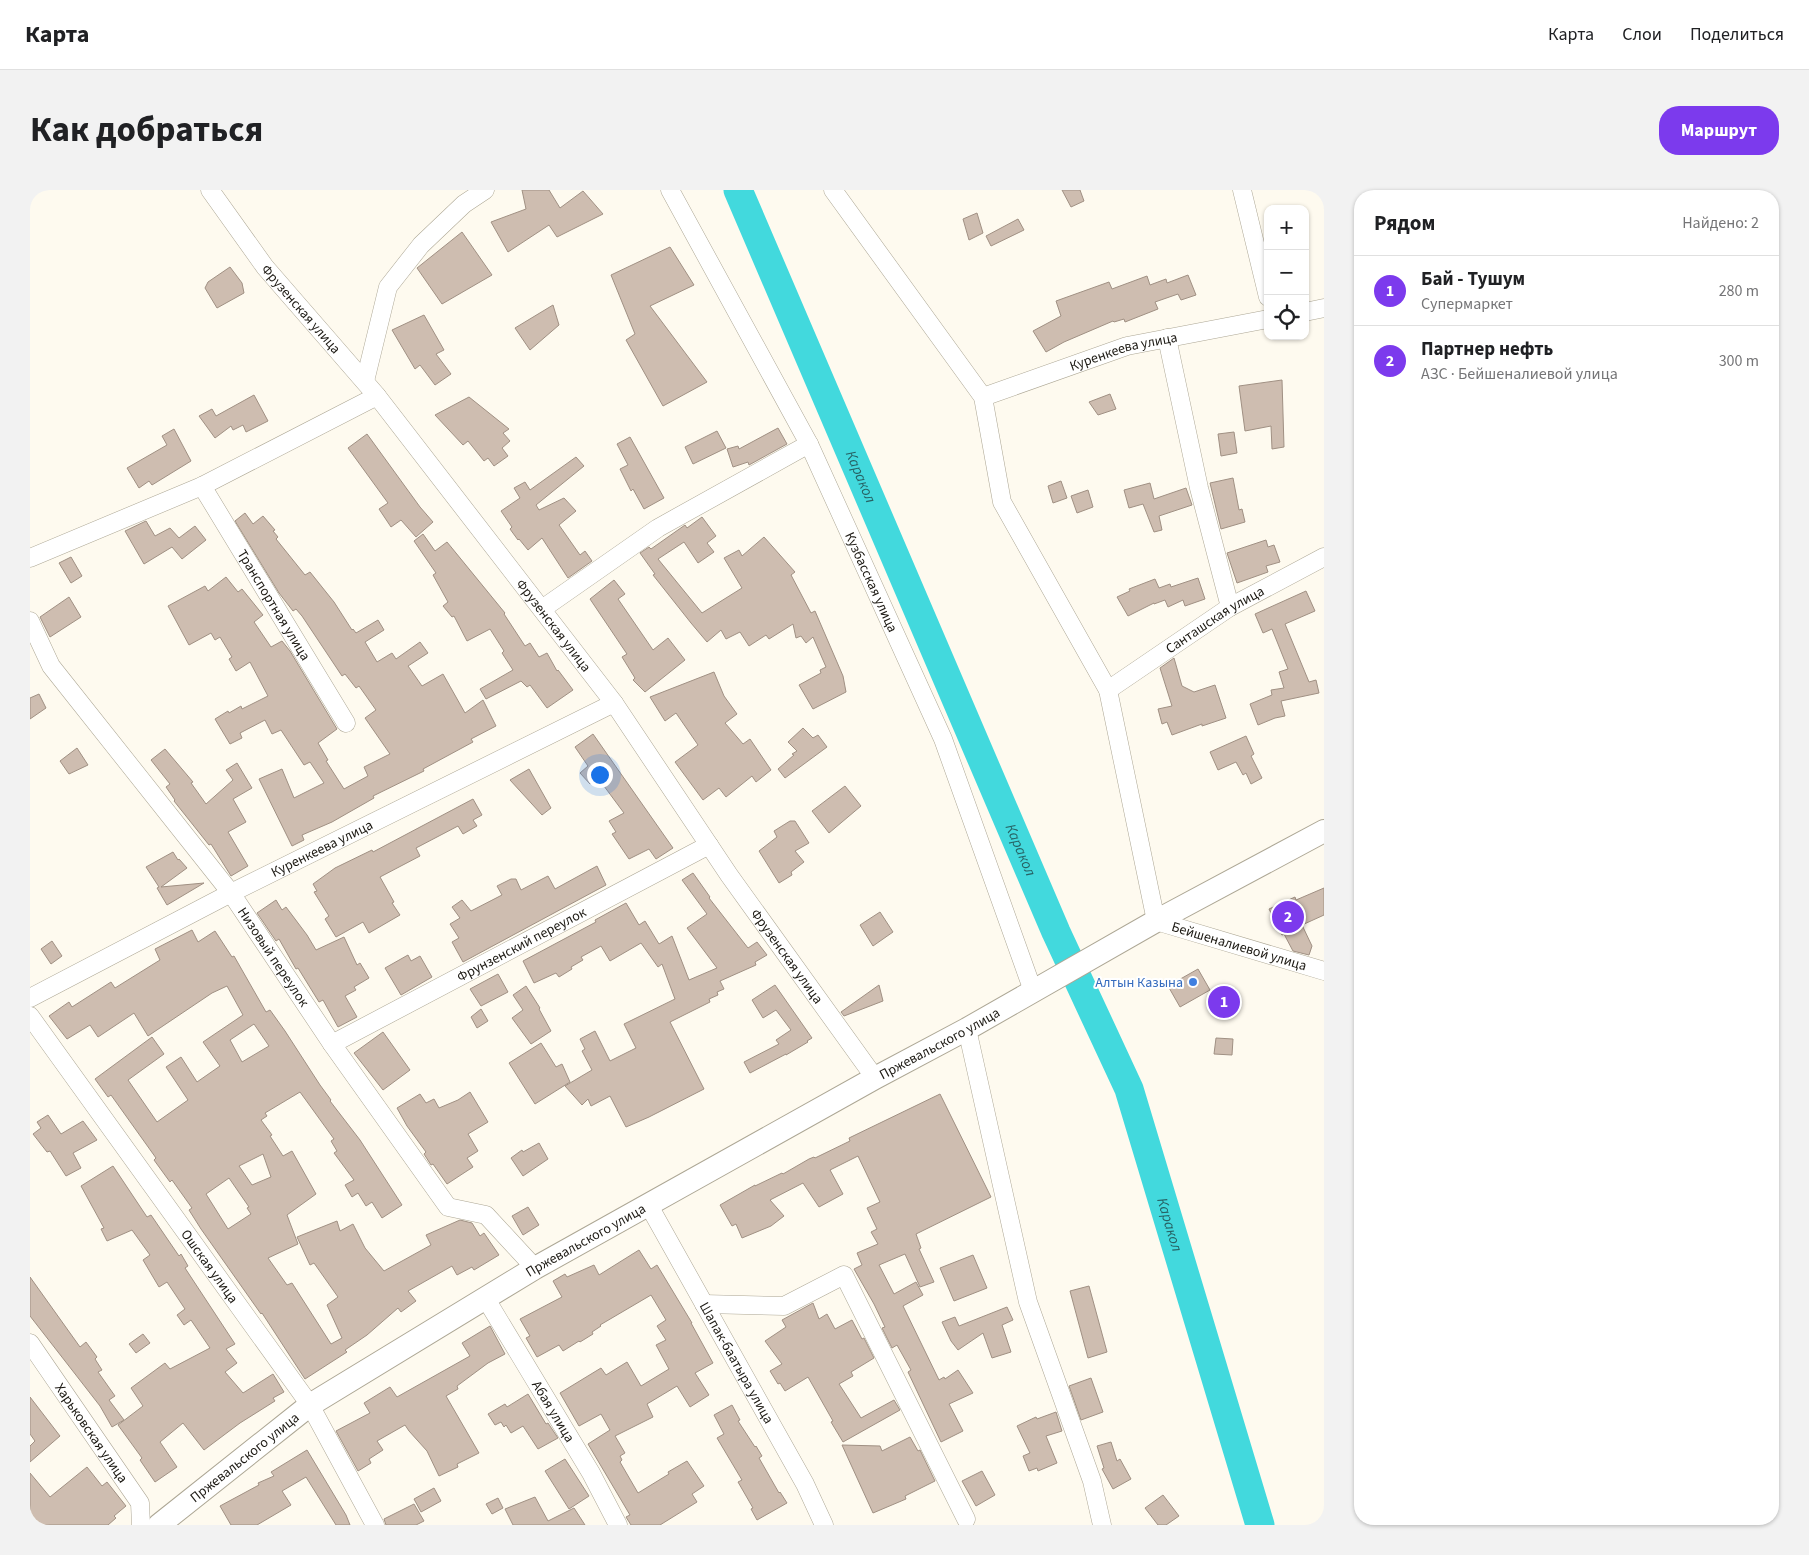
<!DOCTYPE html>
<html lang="ru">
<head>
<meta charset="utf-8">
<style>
  body { margin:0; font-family:"Source Sans 3",sans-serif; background:#f2f2f2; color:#202124 }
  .controls { position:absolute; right:15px; top:15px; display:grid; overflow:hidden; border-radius:10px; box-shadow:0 1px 4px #0004 }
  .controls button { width:45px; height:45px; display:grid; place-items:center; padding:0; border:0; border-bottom:1px solid #e0e0e0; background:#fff; color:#202124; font:25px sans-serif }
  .you { position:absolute; left:569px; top:584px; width:18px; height:18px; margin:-12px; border:4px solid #fff; border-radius:50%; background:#1a73e8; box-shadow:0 0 0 8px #1a73e833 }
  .badge { display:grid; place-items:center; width:32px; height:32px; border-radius:50%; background:#7c3aed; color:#fff; font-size:16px; font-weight:700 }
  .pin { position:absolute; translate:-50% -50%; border:2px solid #fff; box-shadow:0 1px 5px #0006 }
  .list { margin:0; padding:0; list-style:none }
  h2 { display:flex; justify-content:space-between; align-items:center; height:65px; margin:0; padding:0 20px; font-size:21px }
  h2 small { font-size:16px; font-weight:400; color:#757577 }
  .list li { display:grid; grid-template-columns:32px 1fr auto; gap:15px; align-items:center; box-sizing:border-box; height:70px; padding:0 20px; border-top:1px solid #e0e0e0 }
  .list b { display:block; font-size:19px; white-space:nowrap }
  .list p { margin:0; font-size:16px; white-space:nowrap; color:#757577 }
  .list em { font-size:16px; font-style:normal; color:#757577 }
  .icon { flex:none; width:28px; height:28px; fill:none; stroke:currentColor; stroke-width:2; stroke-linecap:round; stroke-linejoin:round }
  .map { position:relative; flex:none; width:1294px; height:1335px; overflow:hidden; border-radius:20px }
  header { display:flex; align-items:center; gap:30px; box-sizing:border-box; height:70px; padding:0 25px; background:#fff; border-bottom:1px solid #e0e0e0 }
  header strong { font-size:24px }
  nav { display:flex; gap:28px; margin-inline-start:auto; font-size:18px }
  .intro { display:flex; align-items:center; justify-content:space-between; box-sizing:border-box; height:120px; padding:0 30px }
  h1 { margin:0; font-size:35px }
  .button { padding:12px 22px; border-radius:20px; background:#7c3aed; color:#fff; font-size:18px; font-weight:700 }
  main { display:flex; gap:30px; padding:0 30px }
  aside { flex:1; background:#fff; border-radius:20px; box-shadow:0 1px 4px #0004 }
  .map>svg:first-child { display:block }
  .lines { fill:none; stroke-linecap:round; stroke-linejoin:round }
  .river { stroke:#42d9dd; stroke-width:29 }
  .building { fill:#cebdb0; stroke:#a09083; fill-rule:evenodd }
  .minor-casing { stroke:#ada795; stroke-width:19 }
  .major-casing { stroke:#ada795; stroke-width:24 }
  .minor { stroke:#fff; stroke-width:18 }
  .major { stroke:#fff; stroke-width:22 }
  .shop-dot { fill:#3f7fe0; stroke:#fff; stroke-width:2 }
  .labels { text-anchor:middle; stroke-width:4; stroke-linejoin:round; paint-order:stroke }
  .street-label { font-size:14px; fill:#1c1913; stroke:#fff }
  .shop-label { font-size:14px; fill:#366cbe; stroke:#fff; text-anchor:end }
  .water-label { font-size:15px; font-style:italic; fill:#276264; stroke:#fff }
</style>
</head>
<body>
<header>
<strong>Карта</strong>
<nav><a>Карта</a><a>Слои</a><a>Поделиться</a></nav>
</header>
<div class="intro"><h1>Как добраться</h1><a class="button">Маршрут</a></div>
<main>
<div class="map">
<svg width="1294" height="1335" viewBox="0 0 1294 1335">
  <rect width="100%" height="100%" fill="#fefaef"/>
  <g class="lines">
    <path class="river" id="s1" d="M708 0 1026 742 1099 899 1230 1335"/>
  </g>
  <path class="building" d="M492 0H519L530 18 553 1 573 24 527 47 519 35 478 62 461 32 496 19Z
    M1032 0H1050L1054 11 1041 17Z
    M947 23 953 43 939 50 933 29Z
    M988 29 994 40 961 56 956 46Z
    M432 42 462 85 412 114 387 78Z
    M640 57 664 95 620 116 677 192 633 216 596 150 605 144 581 85Z
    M200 77 212 93 214 103 187 118 175 98 178 92Z
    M1158 85 1166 105 1151 110 1148 104 1125 112 1128 119 1095 132 1094 129 1084 132 1083 131 1034 152 1016 162 1003 141 1031 126 1026 111 1079 92 1082 99 1117 86 1120 95 1136 89 1137 93Z
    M523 115 529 135 500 160 485 138Z
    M394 125 414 160 406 164 421 184 405 195 390 175 385 179 362 140Z
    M1252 190 1254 257 1242 259 1241 236 1215 241 1209 196Z
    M1080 204 1086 219 1068 225 1059 212Z
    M224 205 238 231 216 242 213 235 203 240 201 236 185 248 169 226 182 219 186 226Z
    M439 207 479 239 473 243 480 251 472 258 478 266 464 276 458 268 454 271 438 251 433 255 405 225Z
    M748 238 757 254 719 275 718 272 703 277 697 259 708 256 709 259Z
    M144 239 161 271 122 295 119 291 109 298 97 278 137 255 132 246Z
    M687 241 696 258 663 274 655 257Z
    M1204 242 1207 263 1191 266 1188 244Z
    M337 244 390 317 403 332 386 347 371 330 361 337 349 319 358 313 318 258Z
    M600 247 634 308 614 319 603 299 601 301 590 279 598 275 587 254Z
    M546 267 554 276 506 315 509 320 534 308 546 321 529 335 550 365 555 361 562 371 538 388 512 348 498 360 489 349 488 350 480 339 482 337 471 321 490 308 484 298 495 292 500 300Z
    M1203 288 1209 320 1212 319 1215 332 1191 339 1180 293Z
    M1031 291 1037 308 1023 313 1018 296Z
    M1120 293 1124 309 1156 298 1162 315 1129 326 1132 340 1124 342 1113 314 1099 318 1094 300Z
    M1058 300 1063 317 1047 323 1041 306Z
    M215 323 223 334 233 326 245 340 243 341 248 347 246 349 275 385 280 382 304 412 322 440 323 439 326 443 348 430 354 440 335 452 347 472 362 463 366 469 390 452 398 463 378 476 392 496 413 484 435 523 453 510 466 536 441 549 443 552 393 579 394 581 343 606 344 608 302 632 272 645 274 650 262 656 229 589 252 579 264 608 294 593 280 572 274 575 251 540 242 544 235 530 210 543 212 548 200 554 185 529 198 521 199 523 211 516 212 519 238 506 220 472 206 481 199 469 202 467 190 447 185 450 181 443 159 455 138 416 175 396 178 401 196 387 208 402 212 399 233 425 224 432 241 457 252 451 260 461 307 539 288 553 298 570 296 571 314 599 338 586 334 577 360 564 335 528 346 520 329 496 326 498 315 484 312 486 272 426 266 419 263 421 249 403 205 331Z
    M672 327 686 346 677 353 684 362 668 373 654 352 628 369 672 423 712 398 694 368 709 360 712 366 734 347 765 382 761 385 781 423 785 421 813 486 816 502 783 519 769 495 791 483 790 480 796 477 783 447 776 453 771 446 766 448 763 434 739 449 736 445 719 456 710 442 696 449 691 440 677 452 661 433 623 385 625 384 610 363 619 357 621 359 655 335 657 338Z
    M116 331 125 346 140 338 149 348 165 336 176 350 152 369 142 357 114 374 95 341Z
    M393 344 405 361 417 352 475 423 474 424 495 456 500 453 509 467 517 463 527 481 528 480 543 500 517 518 500 495 497 497 491 491 456 509 450 499 483 480 472 463 474 461 460 439 437 451 424 426 422 427 413 416 418 412 403 385 406 383 384 351Z
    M1236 350 1238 357 1244 355 1250 372 1236 376 1238 382 1207 393 1197 363Z
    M41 367 52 386 41 393 29 373Z
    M1168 388 1175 409 1155 416 1153 410 1138 417 1135 410 1124 414V413L1098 426 1087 407 1100 401 1099 399 1125 389 1129 398 1140 394 1141 397Z
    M584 390 595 404 588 409 623 460 638 448 655 470 615 502 603 490 605 488 592 467 597 464 560 409Z
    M1276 401 1285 421 1255 434 1279 492 1286 490 1289 503 1251 511 1255 526 1245 528 1228 535 1220 514 1242 505 1241 500 1254 498 1249 482 1258 479 1242 439 1233 443 1225 424Z
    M39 407 51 427 20 447 10 427Z
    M1144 468 1152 496 1164 502 1185 495 1196 528 1172 536V534L1142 545 1137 532 1132 534 1128 519 1142 516 1130 478Z
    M684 482 694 506 707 524 695 533 713 554 720 549 741 580 726 592 722 586 696 607 689 598 673 610 645 572 668 555 646 523 635 531 620 507Z
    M9 504 16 518 0 529V508Z
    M773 538 783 548 788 545 797 557 755 588 748 579 764 565 762 564 767 561 758 552Z
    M563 544 643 658 626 669 619 659 599 669 582 644 586 642 579 631 594 623 568 588 560 594 550 583 558 576 545 557Z
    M1216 546 1224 564 1221 566 1232 588 1221 594 1216 583 1213 585 1206 572 1188 580 1180 562Z
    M47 558 58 575 39 584 30 571Z
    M135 559 163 592 161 593 176 614 203 590 196 580 207 573 222 598 203 609 216 632 198 642 218 676 201 686 181 654 179 655 144 611 145 610 136 597 140 594 121 570Z
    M499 579 521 618 512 625 480 590Z
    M815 596 831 616 799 643 782 621Z
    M443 609 452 625 443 630 447 636 433 644 428 636 386 658 390 666 350 687 364 712 362 713 370 725 339 743 333 732 306 747 295 729 299 726 284 702 287 701 283 694 305 678 342 660 343 662Z
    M760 631H765L779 653 765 661 774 672 761 682 762 685 749 693 729 661 747 647 744 641Z
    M143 662 148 670 149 669 157 678 131 697 174 693 137 715 127 698 129 697 116 677Z
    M567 676 576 695 433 772 422 752 429 748 420 734 430 728 422 717 432 710 441 721 472 705 467 696 481 689H486L491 700 518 686 525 699Z
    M663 683 680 707 679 708 718 758 727 752 737 765 725 772 726 775 690 791 694 799 687 802 688 805 679 809 680 812 640 832 674 899 619 927 596 937 580 906 561 916 558 909 552 915 535 896 562 880 552 861 555 859 550 849 565 841 580 871 606 858 594 834 645 809 632 774 628 777 611 753 580 771 571 756 551 767 553 770 541 777 542 779 529 787 526 783 504 793 493 771 566 732 565 730 596 713 609 735 615 731 629 754 642 746 659 790 687 778 657 738 677 724 652 690Z
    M1294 698V725L1272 735 1282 756 1279 765 1263 761 1254 744 1252 745 1239 719 1265 707 1266 710Z
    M246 710 252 720 256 717 277 745 286 760 314 747 327 775 330 773 339 788 324 797 326 800 315 806 327 827 308 837 293 810 289 812 268 778 266 779 249 749 246 751 227 723Z
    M850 722 863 742 843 756 830 735Z
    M162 740 168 752 185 741 202 767 204 766 236 822 240 820 255 841 290 895 301 910 300 911 330 950 372 1015 352 1028 342 1012 336 1016 328 1003 322 1007 315 995 324 990 304 963 307 961 301 951 304 949 270 902 235 923 237 926 231 930 242 945 240 946 253 966 262 961 286 1004 257 1025 268 1054 238 1068 257 1095 262 1093 301 1154 312 1148 297 1115 308 1107 284 1073 280 1075 267 1047 307 1031 310 1041 323 1034 335 1058 354 1081 401 1055 396 1045 430 1030 442 1033 450 1046 454 1043 469 1065 444 1080 442 1077 427 1085 422 1076 378 1101 386 1111 371 1122 368 1118 337 1145 315 1160 317 1162 275 1189 232 1123 231 1124 171 1039 159 1020 162 1018 142 990 140 992 124 970 126 968 81 905 78 907 65 889 122 847 134 864 98 890 127 932 158 910 136 877 151 867 167 892 190 876 173 852 213 825 197 796 182 803 118 846 104 823 68 847 60 835 37 849 19 826 39 812 42 817 81 792 85 798 130 770 125 759ZM224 834 239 856 212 872 200 850ZM233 964 241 987 222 995 209 976ZM199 988 219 1017 217 1018 221 1024 198 1039 176 1004Z
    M22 751 32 766 21 774 11 759Z
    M378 765 381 771 390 766 402 787 371 805 355 778Z
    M1168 779 1180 800 1150 817 1138 796Z
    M468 784 478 802 451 816 440 799Z
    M745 795 782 848 777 851 778 852 756 865V864L720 883 714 872 749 854 746 850 761 840 746 820 733 828 722 810Z
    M849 795 853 811 814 826 811 822Z
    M496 796 510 818 509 819 521 841 501 854 482 828 493 820 483 805Z
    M1186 798 1206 799 1205 823 1184 822Z
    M451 819 458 831 447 838 441 827Z
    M353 842 380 880 353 900 324 863Z
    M1186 848 1203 849 1202 865 1184 864Z
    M511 853 526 877 532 874 540 892 505 914 479 873Z
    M440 902 458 932 438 944 448 961 437 968 443 977 417 994 403 974 401 975 394 964 396 962 377 936 367 918 390 904 396 913 404 909 409 918 428 910Z
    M910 904 961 1007 886 1044 891 1058 889 1059 904 1092 890 1097 875 1064 849 1075 864 1104 886 1092 893 1105 873 1116 909 1190 914 1187 915 1189 928 1180 943 1203 919 1214 933 1241 911 1252 878 1182 881 1180 867 1155 862 1158 852 1138 855 1137 844 1114 824 1079 832 1075 827 1063 848 1054 841 1042 847 1039 837 1018 850 1012 828 966 800 980 813 1004 789 1017 773 993 740 1010 754 1026 741 1036 712 1048 706 1034 702 1036 690 1015 725 995V996L752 983 753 984 779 969 784 967 785 968 820 951 819 948Z
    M18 925 31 944 53 931 67 950 43 963 51 978 36 986 20 961 17 962 3 944 11 938 7 932Z
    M509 953 518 969 493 986 481 968 492 960 493 962Z
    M83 976 117 1027 121 1025 149 1066 151 1064 158 1076 155 1078 205 1154 196 1159 207 1173 195 1182 213 1203 243 1184 254 1202 243 1208 245 1211 210 1233 174 1260 153 1233 130 1252 147 1277 125 1292 110 1270 112 1268 88 1235 113 1216 101 1198 135 1173 140 1179 180 1158 161 1130 154 1135 147 1125 155 1119 137 1092 129 1097 113 1070 120 1065 102 1040 77 1051 71 1039 74 1038 51 996Z
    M498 1017 509 1035 493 1045 482 1026Z
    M609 1060 621 1079 627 1075 662 1133H661L683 1173 665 1183 679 1205 660 1217 647 1196 617 1214 623 1227 585 1246 595 1263 590 1266 592 1270 590 1272 608 1303 639 1284 638 1282 657 1271 674 1296 662 1304 667 1312 630 1335H601L596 1327 600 1325 558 1254 580 1240 571 1224 549 1236 530 1203 571 1178 576 1185 597 1172 611 1196 639 1179 626 1155 636 1150 627 1136 636 1130 621 1105 570 1135 571 1136 562 1142 563 1144 550 1152 549 1151 533 1161 529 1155 507 1167 496 1148 500 1146 490 1129 532 1107 523 1091 535 1084 537 1087 564 1075 569 1085Z
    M943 1065 957 1098 924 1111 910 1078Z
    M0 1087 50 1157 56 1152 67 1167 65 1169 72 1180 68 1182 85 1206 79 1210 94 1230 82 1237 70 1216 0 1126Z
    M1059 1096 1077 1162 1058 1168 1040 1101Z
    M783 1113 789 1129 797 1124 805 1139 822 1130 832 1149 834 1148 844 1168 821 1182 823 1186 809 1194 831 1228 864 1210 870 1220 813 1252 801 1232 803 1231 778 1187 755 1201 750 1193 748 1194 740 1181 752 1174 735 1151 756 1137 752 1130Z
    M977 1117 983 1130 972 1135 981 1162 962 1168 953 1143 928 1160 921 1151 912 1132 925 1127 929 1136Z
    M460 1136 475 1164 458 1173 427 1196 428 1199 416 1206 449 1263 427 1274 428 1277 409 1286 397 1261 379 1241 375 1235 347 1251 353 1260 339 1269 341 1273 328 1281 306 1241 340 1223 334 1213 360 1197 367 1207 440 1166 432 1153Z
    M113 1144 120 1153 106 1163 99 1154Z
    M1061 1188 1073 1222 1051 1230 1039 1196Z
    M498 1204 516 1234 518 1233 528 1248 508 1259 493 1236 481 1243 476 1235 474 1237 471 1232 465 1235 458 1224 475 1214 477 1217Z
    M0 1207 30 1246 0 1272V1256L5 1251 0 1244Z
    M702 1215 710 1230 708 1231 725 1257 726 1256 732 1266 729 1268 749 1303 750 1302 757 1313 727 1330 721 1319 723 1318 708 1292 712 1290 687 1248 694 1244 684 1225Z
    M1026 1222 1032 1241 1016 1246 1027 1273 1008 1281 1007 1278 999 1281 993 1266 1000 1263 987 1236 1006 1227 1007 1229Z
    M880 1247 888 1261 890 1260 905 1291 875 1306 876 1309 843 1323 812 1255 850 1256 852 1261Z
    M1081 1252 1087 1271 1090 1269 1101 1289 1083 1299 1072 1279 1074 1278 1067 1256Z
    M277 1260 316 1325 320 1335H306L276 1287 252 1301 261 1315 227 1335H201L190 1316 229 1295 228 1293 244 1286 241 1282Z
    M535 1269 559 1306 539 1319 515 1281Z
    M57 1277 72 1296 77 1292 96 1316 84 1326 86 1328 78 1335H0V1283L20 1307Z
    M952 1281 965 1305 946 1316 932 1291Z
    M404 1298 411 1311 391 1322 384 1309Z
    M1133 1305 1149 1326 1136 1335H1128L1115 1318Z
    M505 1307 518 1331 544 1318 555 1335H483L475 1319Z
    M468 1308 473 1318 462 1324 456 1314Z
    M384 1314 394 1331 386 1335H356L354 1329Z"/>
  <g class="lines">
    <g class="minor-casing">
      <g id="minor">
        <path id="s2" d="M180 0 235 77 347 206 584 513 699 685 845 888"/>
        <path id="s3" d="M640 0 779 254 913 549 1003 801"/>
        <path id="s4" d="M803 0 953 207 972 312 1078 500 1126 731 1294 781"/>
        <path d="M1212 0 1238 107"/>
        <path d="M1275 122 1294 118"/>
        <path d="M1137 148 1169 298 1200 417"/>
        <path d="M335 191 358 97 391 55 434 14 455 0"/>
        <path id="s5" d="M953 207 1097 156 1238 129"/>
        <path id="s6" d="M172 296 316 533"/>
        <path d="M0 368 172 296 347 206"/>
        <path d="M512 419 628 338 779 254"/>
        <path id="s7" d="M0 431 21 476 201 703 302 854 418 1017 456 1025 505 1078"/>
        <path id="s8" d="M1078 500 1200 417 1294 367"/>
        <path id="s9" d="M0 808 201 703 584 513"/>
        <path id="s10" d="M0 826 280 1215 345 1335"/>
        <path d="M937 839 998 1112 1062 1291 1072 1335"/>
        <path id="s11" d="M302 854 679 655"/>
        <path id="s12" d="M618 1014 775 1294 794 1335"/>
        <path id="s13" d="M456 1109 561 1283 588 1335"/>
        <path d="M674 1114 754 1116 814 1085 936 1329"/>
        <path id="s14" d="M0 1153 110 1313 111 1335"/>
      </g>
    </g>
    <g class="major-casing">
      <g id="major">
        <path id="s15" d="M129 1335 280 1215 505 1078 845 888 937 839 1126 731 1294 641"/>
      </g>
    </g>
    <use href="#minor" class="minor"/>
    <use href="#major" class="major"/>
  </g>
  <circle class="shop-dot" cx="1163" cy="792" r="5"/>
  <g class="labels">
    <g class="street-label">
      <text dy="5" stroke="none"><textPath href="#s2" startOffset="150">Фрузенская улица</textPath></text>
      <text dy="5" stroke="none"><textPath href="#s5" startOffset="148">Куренкеева улица</textPath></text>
      <text dy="5" stroke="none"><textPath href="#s3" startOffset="441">Кузбасская улица</textPath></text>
      <text dy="5" stroke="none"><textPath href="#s6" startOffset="139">Транспортная улица</textPath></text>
      <text dy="5" stroke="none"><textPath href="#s8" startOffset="128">Санташская улица</textPath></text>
      <text dy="5" stroke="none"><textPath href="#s2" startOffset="555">Фрузенская улица</textPath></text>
      <text dy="5" stroke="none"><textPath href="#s9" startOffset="328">Куренкеева улица</textPath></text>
      <text dy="5" stroke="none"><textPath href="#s11" startOffset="214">Фрунзенский переулок</textPath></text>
      <text dy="5" stroke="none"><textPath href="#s4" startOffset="901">Бейшеналиевой улица</textPath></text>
      <text dy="5" stroke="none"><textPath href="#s2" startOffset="960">Фрузенская улица</textPath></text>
      <text dy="5" stroke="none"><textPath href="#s7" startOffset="416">Низовый переулок</textPath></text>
      <text dy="5" stroke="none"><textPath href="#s15" startOffset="919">Пржевальского улица</textPath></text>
      <text dy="5" stroke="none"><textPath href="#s15" startOffset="514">Пржевальского улица</textPath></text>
      <text dy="5" stroke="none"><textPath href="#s10" startOffset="308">Ошская улица</textPath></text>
      <text dy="5" stroke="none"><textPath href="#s12" startOffset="182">Шапак-баатыра улица</textPath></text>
      <text dy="5" stroke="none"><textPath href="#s13" startOffset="131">Абая улица</textPath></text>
      <text dy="5" stroke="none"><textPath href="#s14" startOffset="109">Харьковская улица</textPath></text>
      <text dy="5" stroke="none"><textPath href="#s15" startOffset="109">Пржевальского улица</textPath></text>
    </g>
    <g class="shop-label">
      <text x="1153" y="797">Алтын Казына</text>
    </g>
    <g class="water-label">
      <text dy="5" stroke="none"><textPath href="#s1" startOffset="312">Каракол</textPath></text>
      <text dy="5" stroke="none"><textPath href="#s1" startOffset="718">Каракол</textPath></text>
      <text dy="5" stroke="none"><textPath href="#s1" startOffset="1122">Каракол</textPath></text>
    </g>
  </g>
</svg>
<div class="controls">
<button>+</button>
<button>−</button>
<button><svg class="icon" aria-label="locate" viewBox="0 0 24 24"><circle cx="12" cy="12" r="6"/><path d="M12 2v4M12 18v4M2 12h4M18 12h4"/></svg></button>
</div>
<div class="you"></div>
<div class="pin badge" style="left:1194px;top:812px">1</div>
<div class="pin badge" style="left:1258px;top:727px">2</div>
</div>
<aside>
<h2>Рядом<small>Найдено: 2</small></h2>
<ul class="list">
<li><span class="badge">1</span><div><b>Бай - Тушум</b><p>Супермаркет</p></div><em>280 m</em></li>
<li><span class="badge">2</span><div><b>Партнер нефть</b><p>АЗС · Бейшеналиевой улица</p></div><em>300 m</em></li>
</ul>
</aside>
</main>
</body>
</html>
